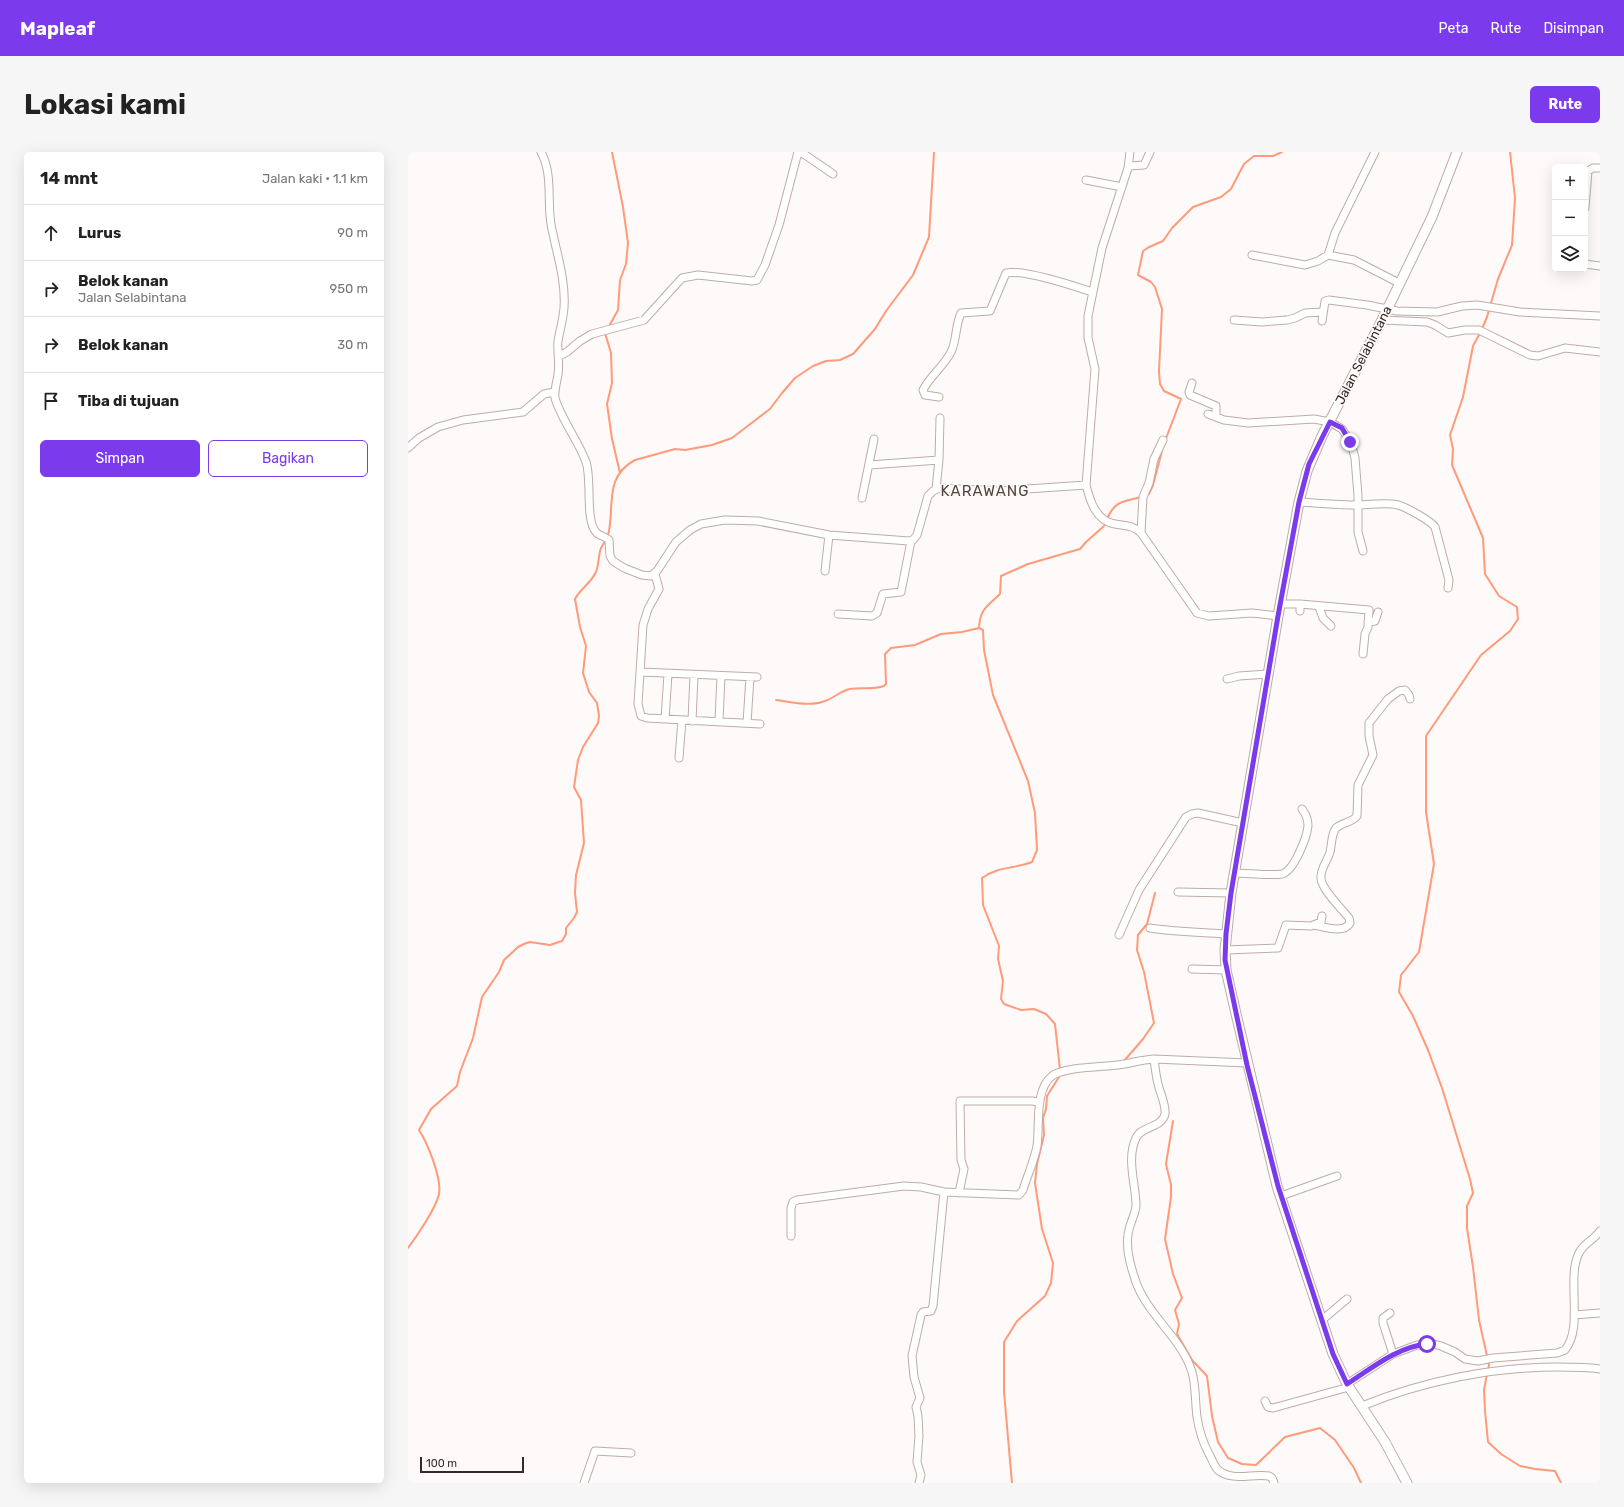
<!DOCTYPE html>
<html lang="id">
<head>
<meta charset="utf-8">
<style>
  body { margin:0; font-family:Rubik,sans-serif; background:#f6f6f6; color:#222 }
  .controls { position:absolute; right:12px; top:12px; display:grid; overflow:hidden; border-radius:6px; box-shadow:0 4px 16px #0002 }
  .controls button { width:36px; height:36px; display:grid; place-items:center; padding:0; border:0; border-bottom:1px solid #e0e0e0; background:#fff; color:#222; font:20px sans-serif }
  .scale { position:absolute; left:12px; bottom:10px; width:104px; box-sizing:border-box; padding-left:4px; border:2px solid #332c2a; border-top:0; font-size:11px; line-height:14px; white-space:nowrap; color:#332c2a; -webkit-text-stroke:3px #fefaf9; paint-order:stroke }
  .stop { position:absolute; width:12px; height:12px; margin:-9px; border:3px solid #7c3aed; border-radius:50%; background:#fff }
  .stop.end { background:#7c3aed; border-color:#fff; box-shadow:0 1px 4px #0008 }
  .list { margin:0; padding:0; list-style:none }
  h2 { display:flex; justify-content:space-between; align-items:center; height:52px; margin:0; padding:0 16px; font-size:17px }
  h2 small { font-size:13px; font-weight:400; color:#767676 }
  .list li { display:grid; grid-template-columns:26px 1fr auto; gap:12px; align-items:center; box-sizing:border-box; height:56px; padding:0 16px; border-top:1px solid #e0e0e0 }
  .list b { display:block; font-size:15px; white-space:nowrap }
  .list p { margin:0; font-size:13px; white-space:nowrap; color:#767676 }
  .list em { font-size:13px; font-style:normal; color:#767676 }
  .actions { display:flex; gap:8px; padding:12px 16px }
  .actions a { flex:1; padding:9px 0; border:1px solid #7c3aed; border-radius:6px; text-align:center; font-size:14px; color:#7c3aed }
  .actions .main { background:#7c3aed; color:#fff }
  .icon { flex:none; width:22px; height:22px; fill:none; stroke:currentColor; stroke-width:2; stroke-linecap:round; stroke-linejoin:round }
  .map { position:relative; flex:none; width:1192px; height:1331px; overflow:hidden; border-radius:6px }
  header { display:flex; align-items:center; gap:24px; box-sizing:border-box; height:56px; padding:0 20px; background:#7c3aed; color:#fff }
  header strong { font-size:19px }
  nav { display:flex; gap:22px; margin-inline-start:auto; font-size:14px }
  .intro { display:flex; align-items:center; justify-content:space-between; box-sizing:border-box; height:96px; padding:0 24px }
  h1 { margin:0; font-size:28px }
  .button { padding:10px 18px; border-radius:6px; background:#7c3aed; color:#fff; font-size:14px; font-weight:700 }
  main { display:flex; gap:24px; padding:0 24px }
  aside { flex:1; background:#fff; border-radius:6px; box-shadow:0 4px 16px #0002 }
  .map>svg:first-child { display:block }
  .lines { fill:none; stroke-linecap:round; stroke-linejoin:round }
  .stream { stroke:#ff9a7a; stroke-width:2 }
  .minor-casing { stroke:#bfaca6; stroke-width:9 }
  .tertiary-casing { stroke:#bfaca6; stroke-width:11 }
  .minor { stroke:#fff; stroke-width:7 }
  .tertiary { stroke:#fff; stroke-width:9 }
  .route { stroke:#7c3aed; stroke-width:5 }
  .labels { text-anchor:middle; stroke-width:3.5; stroke-linejoin:round; paint-order:stroke }
  .street-label { font-size:13px; fill:#332c2a; stroke:#fefaf9 }
  .quarter-label { font-size:15px; letter-spacing:1px; fill:#554540; stroke:#fefaf9 }
</style>
</head>
<body>
<header>
<strong>Mapleaf</strong>
<nav><a>Peta</a><a>Rute</a><a>Disimpan</a></nav>
</header>
<div class="intro"><h1>Lokasi kami</h1><a class="button">Rute</a></div>
<main>
<aside>
<h2>14 mnt<small>Jalan kaki · 1.1 km</small></h2>
<ul class="list">
<li><svg class="icon" aria-label="ahead" viewBox="0 0 24 24"><path d="M12 20V5M6 11l6-6 6 6"/></svg><div><b>Lurus</b></div><em>90 m</em></li>
<li><svg class="icon" aria-label="right" viewBox="0 0 24 24"><path d="M7 20v-9h11M14 6l5 5-5 5"/></svg><div><b>Belok kanan</b><p>Jalan Selabintana</p></div><em>950 m</em></li>
<li><svg class="icon" aria-label="right" viewBox="0 0 24 24"><path d="M7 20v-9h11M14 6l5 5-5 5"/></svg><div><b>Belok kanan</b></div><em>30 m</em></li>
<li><svg class="icon" aria-label="arrive" viewBox="0 0 24 24"><path d="M6 21V4h12l-3 4 3 4H6"/></svg><div><b>Tiba di tujuan</b></div></li>
</ul>
<div class="actions"><a class="main">Simpan</a><a>Bagikan</a></div>
</aside>
<div class="map">
<svg width="1192" height="1331" viewBox="0 0 1192 1331">
  <rect width="100%" height="100%" fill="#fefaf9"/>
  <g class="lines">
    <path class="stream" d="M200 176 210 158 212 128 218 112 220 91 215 55 204 0
      M1074 177 1079 165 1090 127 1104 93 1107 46 1102 0
      M197 181 203 201 204 231 199 252 204 287 212 321
      M1072 181 1065 194 1055 245 1042 283 1045 297 1044 313 1075 386 1077 422 1091 444 1109 455 1110 467 1102 479 1073 503 1018 584V660L1026 712 1011 800 993 823 991 840 1005 864 1020 898 1034 936 1062 1027 1065 1041 1059 1054V1076L1065 1115 1071 1168 1081 1213 1080 1218
      M757 289 773 247 756 239 752 232 751 219 754 157 747 135 743 130 730 123 735 99 741 95 755 89 764 76 785 55 813 45 823 37 836 12 846 4H865L874 0
      M737 343 741 342 745 333 754 299
      M699 367C707 348 715 350 733 345
      M571 476C572 456 580 454 592 442L593 424 620 412 672 397 678 390 696 374 698 371
      M368 548C384 550 402 555 417 549 426 546 432 539 442 537 453 535 464 538 476 534L478 532 477 502 483 496 507 493 533 482 554 480 571 476 575 478 576 498 585 543 620 629 627 661 629 698 624 710C606 717 591 714 574 726L575 753 591 794 590 807 595 829 593 847 596 852 613 858 626 857 638 862 647 872 652 918
      M716 909 735 887 746 871 736 820 729 798 730 783 739 772 747 741
      M765 969 758 1012 763 1033V1045L757 1087 765 1122 774 1146 767 1158 771 1172 769 1182 784 1208 799 1224 804 1264 810 1290 820 1306 834 1312 848 1313 877 1285 912 1276 927 1288 946 1316 953 1331
      M0 1096C9 1084 28 1056 31 1042 34 1027 20 992 11 978L23 957 49 934 52 920 65 886 74 845 91 820 96 808 110 795 116 792 122 790 142 793 154 789 158 782V776L166 766 169 760 167 741 168 723 176 691 173 648 166 635 170 608 175 595 190 571 191 564 189 551 181 540 175 521 178 494 172 475 167 447C172 437 183 431 188 420 191 413 190 404 193 396 196 391 200 385 201 379 206 352 197 324 227 308L267 297 277 298 304 293 324 286 362 257 374 241 387 226 405 214 418 209 432 208 445 202 467 177 478 159 505 123 521 85 526 0
      M1079 1222 1076 1238 1077 1259 1080 1290 1093 1302 1112 1314 1127 1317 1147 1319 1153 1331
      M604 1331 596 1240V1190L609 1169 637 1144 643 1131 645 1111 634 1077 627 1031 629 1012 636 983 635 966 638 957 639 944 651 925V922"/>
    <g class="minor-casing">
      <path id="minor" d="M133 0C145 22 139 48 143 72 148 100 158 127 156 156 155 167 152 178 150 189 149 200 152 211 150 222 149 230 146 238 147 246 153 267 170 288 178 310 184 327 177 368 188 380 191 384 197 384 201 388L202 404 205 409 216 416 234 423 243 424 249 419 268 390 282 378 293 372 317 368 350 369 421 383 501 389 505 388 509 383 520 344 525 339 531 336 590 339 678 333
        M393 0 425 22
        M722 0 720 16 694 96 680 164V186L687 217 678 333C682 349 688 369 707 372 717 374 725 373 733 381L789 461 801 464 844 461 870 464
        M721 14 736 13 742 0
        M678 28 714 35
        M1177 56 1180 19 1185 16H1192
        M844 103 897 113 910 109 920 103 946 108 991 131
        M920 103 927 81 967 0
        M1177 112 1192 114
        M826 168 854 170 879 168 887 166 897 161 915 160
        M974 168 1019 170 1027 173 1040 181 1057 178H1071L1122 203 1130 204 1157 196 1192 200
        M914 169 917 149 921 148 959 153 989 159 1029 160 1054 154 1069 153 1112 160 1192 164
        M151 204 159 200 172 189 184 182 236 168 274 126 290 123 344 129 349 128 357 113 371 73 390 0
        M784 231 781 240 782 243 808 254V264
        M531 245 517 243 515 238C522 224 536 214 543 200 549 188 547 174 553 161L582 159 598 121C616 117 666 134 684 140
        M800 262 816 268 840 271 906 267 922 270 934 277 943 291 947 306 950 344V380L955 399
        M0 296 11 286 30 275 55 268 115 260 136 242 146 240
        M461 313 531 308
        M528 337 531 308 532 266
        M454 346 466 287
        M891 350C910 351 930 353 950 353 963 353 977 350 990 353 998 355 1023 369 1027 375L1041 428 1040 436
        M733 381 735 345 741 331 746 307 755 288
        M417 419 421 383
        M247 422 251 437 240 457 235 473 230 552 233 564 239 566 352 572
        M872 452H892V459
        M892 452 961 458 960 475 957 482 955 502
        M911 455 915 466 923 474
        M430 462 464 464 469 461 475 442 493 440 503 389
        M960 470 967 469 970 460
        M233 520 349 525
        M819 527 831 524 860 522
        M257 567 260 522
        M284 569 286 523
        M311 569 313 524
        M339 571 342 525
        M271 606 274 568
        M827 721C839 721 862 724 874 722 886 719 899 685 900 674 900 667 898 662 894 657
        M770 740 823 741
        M906 773C916 775 936 782 942 771L941 766C934 757 913 737 913 726 912 717 920 708 922 700 924 693 923 682 928 676 934 670 944 671 949 664L950 633 965 603 961 584V571L980 547 991 539 997 538 1001 543 1002 547
        M742 776C767 780 792 780 818 782
        M711 783 731 738 778 665 784 662 790 661 835 671
        M817 798 870 796 878 773 903 774 913 770 914 764
        M784 817 818 818
        M839 911 746 907C747 915 748 924 750 932 752 941 758 952 757 962 754 976 733 974 728 986 718 1007 728 1032 728 1054 727 1064 721 1072 720 1083 718 1096 722 1112 726 1124 736 1161 773 1184 784 1220 788 1234 787 1250 789 1265 791 1278 795 1291 801 1302 804 1307 806 1314 810 1318 824 1330 845 1321 861 1324L864 1326 866 1331
        M551 1041 556 1017 553 1008 552 949H624L631 950
        M873 1044 929 1024
        M383 1084V1056L385 1050 389 1048 496 1034 513 1035 536 1040
        M982 1161 975 1166V1171L985 1202
        M1166 1163 1192 1161
        M914 1168 939 1147
        M939 1232 985 1202 1009 1193 1026 1192 1033 1194 1047 1200 1057 1207 1070 1209 1085 1206 1149 1201 1157 1198C1176 1175 1158 1126 1171 1101 1176 1091 1186 1088 1192 1079
        M857 1249 860 1255 865 1256 941 1235
        M954 1254C1015 1229 1084 1215 1150 1215 1164 1215 1178 1215 1192 1217
        M176 1331 187 1299 223 1301
        M511 1331 513 1323 509 1310 511 1284 510 1264 508 1255 512 1246 506 1225 504 1204 513 1163 515 1160 523 1159 525 1154 536 1040 611 1043 615 1038C619 1024 626 1010 629 994 632 975 626 938 644 924 656 915 694 915 710 913 724 911 732 908 746 907"/>
    </g>
    <g class="tertiary-casing">
      <path id="tertiary" d="M999 1331 977 1290 939 1232 925 1202 869 1034 829 866 818 818 817 798 823 741 870 464 891 350 899 319 914 284 974 168 1024 65 1049 0"/>
    </g>
    <use href="#minor" class="minor"/>
    <use href="#tertiary" class="tertiary"/>
  </g>
  <g class="lines">
    <path class="route" d="M942 290 934 276 922 270 901 312 891 350 870 464 823 741 818 782 817 808 839 913 870 1034 925 1202 939 1232C964 1216 989 1195 1019 1192"/>
  </g>
  <g class="labels">
    <g class="street-label">
      <text transform="translate(955 203) rotate(-63)" y="5">Jalan Selabintana</text>
    </g>
    <g class="quarter-label">
      <text x="577" y="344">KARAWANG</text>
    </g>
  </g>
</svg>
<div class="controls">
<button>+</button>
<button>−</button>
<button><svg class="icon" aria-label="layers" viewBox="0 0 24 24"><path d="M12 4l9 5-9 5-9-5zM3 14l9 5 9-5"/></svg></button>
</div>
<div class="scale">100 m</div>
<div class="stop" style="left:1019px;top:1192px"></div>
<div class="stop end" style="left:942px;top:290px"></div>
</div>
</main>
</body>
</html>
